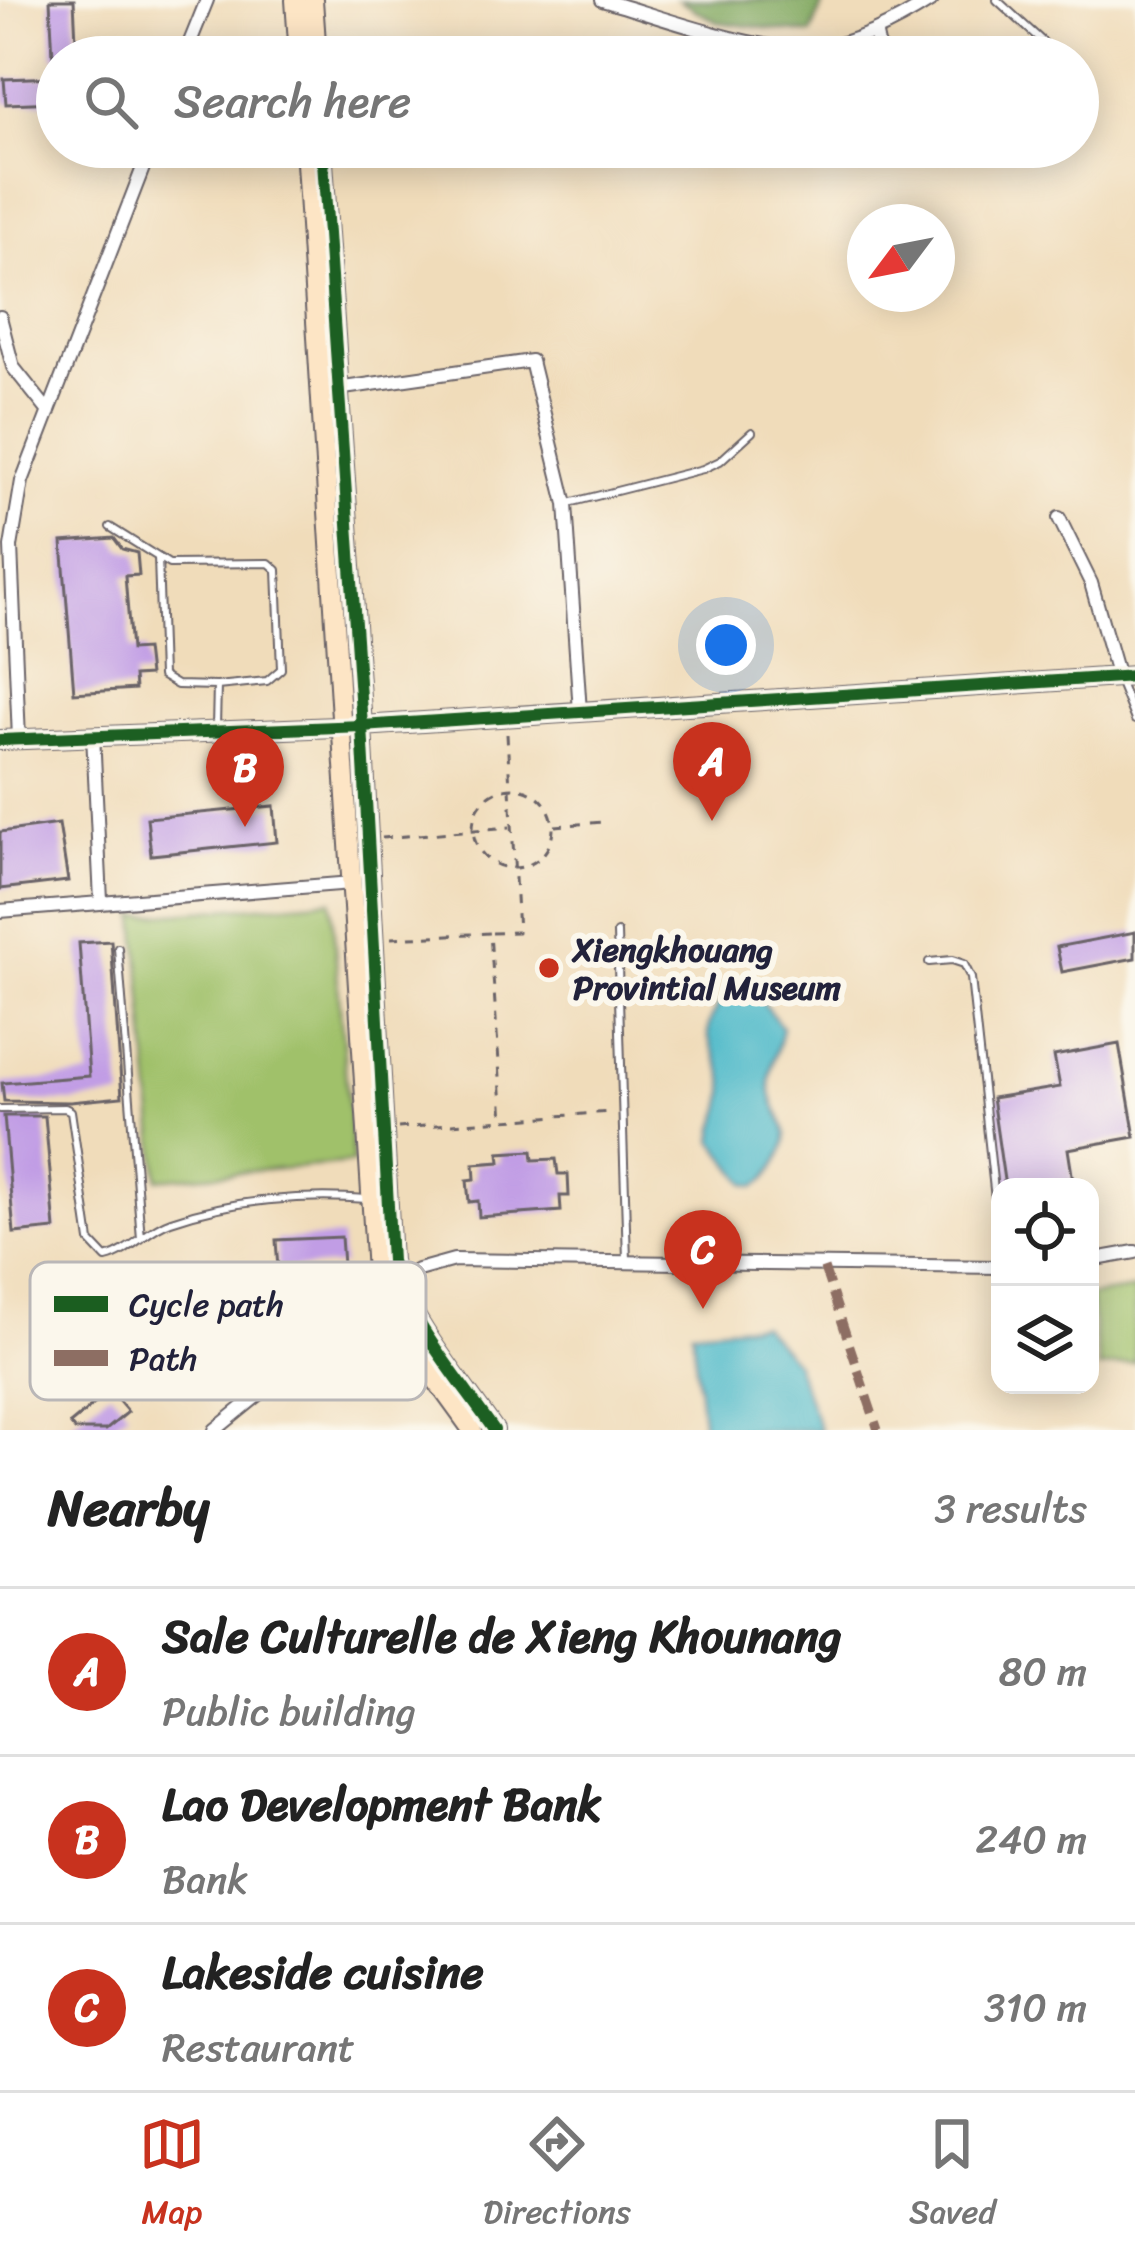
<!DOCTYPE html>
<html lang="en">
<head>
<meta charset="utf-8">
<style>
  body { margin:0; font-family:Sriracha,sans-serif; background:#f6f6f6; color:#222 }
  .controls { position:absolute; right:36px; bottom:36px; display:grid; overflow:hidden; border-radius:24px; box-shadow:0 6px 30px #0003 }
  .controls button { width:108px; height:108px; display:grid; place-items:center; padding:0; border:0; border-bottom:3px solid #e0e0e0; background:#fff; color:#222; font:60px sans-serif }
  .compass { position:absolute; left:847px; top:204px; width:108px; height:108px; border-radius:50%; background:#fff; box-shadow:0 6px 30px #0003; rotate:238deg }
  .you { position:absolute; left:726px; top:645px; width:42px; height:42px; margin:-30px; border:9px solid #fff; border-radius:50%; background:#1a73e8; box-shadow:0 0 0 18px #1a73e833 }
  .badge { display:grid; place-items:center; width:78px; height:78px; border-radius:50%; background:#c8321e; color:#fff; font-size:39px; font-weight:700 }
  .pin { position:absolute; translate:-50% -99px; filter:drop-shadow(0 3px 6px #0008) }
  .pin::after { content:''; position:absolute; top:63px; width:42px; height:36px; background:inherit; clip-path:polygon(0 0,100% 0,50% 100%) }
  .list { margin:0; padding:0; list-style:none }
  h2 { display:flex; justify-content:space-between; align-items:center; height:156px; margin:0; padding:0 48px; font-size:51px }
  h2 small { font-size:39px; font-weight:400; color:#767676 }
  .list li { display:grid; grid-template-columns:78px 1fr auto; gap:36px; align-items:center; box-sizing:border-box; height:168px; padding:0 48px; border-top:3px solid #e0e0e0 }
  .list b { display:block; font-size:45px; white-space:nowrap }
  .list p { margin:0; font-size:39px; white-space:nowrap; color:#767676 }
  .list em { font-size:39px; font-style:normal; color:#767676 }
  .icon { flex:none; width:66px; height:66px; fill:none; stroke:currentColor; stroke-width:2; stroke-linecap:round; stroke-linejoin:round }
  .map { position:relative; flex:none; width:1135px; height:1430px; overflow:hidden }
  .search { position:absolute; background:#fff; box-shadow:0 6px 30px #0003; left:36px; right:36px; top:36px; height:132px; display:flex; align-items:center; gap:30px; box-sizing:border-box; padding:0 42px; border-radius:66px; color:#767676; font-size:45px }
  .sheet { height:660px; background:#fff }
  nav { display:flex; justify-content:space-around; align-items:center; box-sizing:border-box; height:168px; border-top:3px solid #e0e0e0; background:#fff; font-size:33px; color:#767676 }
  nav a { display:grid; justify-items:center; gap:6px }
  nav .on { color:#c8321e }
  .map>svg:first-child { display:block }
  .green { fill:#a0c16a; stroke:#617252; stroke-width:3 }
  .forest { fill:#80a75e; stroke:#51644c; stroke-width:3 }
  .water { fill:#4db9c9; stroke:#386e82; stroke-width:3 }
  .building { fill:#c19de5 }
  .lines { fill:none; stroke-linecap:round; stroke-linejoin:round }
  .lane-casing { stroke:#6a6367; stroke-width:10 }
  .street-casing { stroke:#6a6367; stroke-width:16 }
  .secondary-casing { stroke:#6a6367; stroke-width:22 }
  .path { stroke:#6a6367; stroke-width:3; stroke-dasharray:9 9; stroke-linecap:butt }
  .lane { stroke:#fff; stroke-width:6 }
  .street { stroke:#fff; stroke-width:12 }
  .secondary { stroke:#fde5c5; stroke-width:18 }
  .quiet { stroke:#8d6e63; stroke-width:9; stroke-dasharray:18 9; stroke-linecap:butt }
  .cycleway-casing { stroke:#fbf7ec; stroke-width:20 }
  .cycleway { stroke:#1b5e20; stroke-width:12 }
  .poi-dot { fill:#c8321e; stroke:#fbf7ec; stroke-width:4.5 }
  .labels { text-anchor:middle; stroke-width:12; stroke-linejoin:round; paint-order:stroke }
  .poi-label { font-size:33px; font-weight:bold; fill:#22223b; stroke:#fbf7ec; text-anchor:start }
  .key { fill:#fbf7ec; stroke:#bab7b7; stroke-width:3 }
  .key-label { font-size:33px; fill:#22223b }
</style>
</head>
<body>
<div class="map">
<svg width="1135" height="1430" viewBox="0 0 1135 1430">
  <rect width="100%" height="100%" fill="#fbf7ec"/>
  <filter id="ink" filterUnits="userSpaceOnUse"><feTurbulence type="fractalNoise" baseFrequency=".00833" numOctaves="2"/><feDisplacementMap in="SourceGraphic" scale="24" xChannelSelector="R" yChannelSelector="G"/><feConvolveMatrix kernelMatrix="1 2 1 2 8 2 1 2 1" color-interpolation-filters="sRGB"/></filter>
  <filter id="wash" filterUnits="userSpaceOnUse"><feTurbulence type="fractalNoise" baseFrequency=".004" numOctaves="4" result="noise"/><feDisplacementMap in="SourceGraphic" scale="48" xChannelSelector="R" yChannelSelector="G"/><feGaussianBlur stdDeviation="2.7" result="paint"/><feColorMatrix in="noise" values="0 0 0 0 0 0 0 0 0 0 0 0 0 0 0 0 0 1.4 0 .05"/><feComposite in="paint" operator="in"/></filter>
  <g filter="url(#wash)">
    <rect width="100%" height="100%" fill="#f0dcba"/>
    <path class="green" d="M331 900 353 1163 158 1179 136 916Z
      M1135 1289V1363L1099 1368 1090 1296Z"/>
    <path class="forest" d="M678 0H824L811 34 717 22Z"/>
    <path class="water" d="M739 983 748 985 782 1027C780 1047 769 1064 770 1085 773 1124 802 1124 775 1166 768 1176 766 1182 755 1187L746 1184 714 1141C715 1122 727 1104 725 1084 721 1046 693 1043 719 1004 726 994 729 988 739 983Z
      M761 1324 794 1361 820 1430H703L692 1330Z"/>
    <g id="blocks">
      <path class="building" d="M50 0H74L76 42H72L73 57H53Z
        M57 77V102L6 104 4 79Z
        M114 538 122 549 137 553 139 575 125 576 131 650 146 649 149 675 134 676 135 689 74 693 62 542Z
        M274 806 277 842 151 855 147 818Z
        M59 824 68 881 0 889V832Z
        M1135 932V958L1062 972 1057 947Z
        M111 941 122 1097 70 1102 4 1101 2 1083 89 1076 79 943Z
        M1119 1044 1135 1137 1068 1149 1074 1187H1005L992 1098 1060 1087 1054 1056Z
        M4 1116H45L55 1229 14 1233Z
        M532 1151 533 1160 556 1159 558 1174H568L569 1196H560L561 1211 479 1217 478 1201 469 1202 467 1180 475 1179 474 1164 500 1162 499 1153Z
        M341 1237 343 1265 278 1269 276 1240Z
        M110 1391 128 1412 106 1430H75L70 1424Z"/>
    </g>
  </g>
  <g filter="url(#ink)">
    <use href="#blocks" fill-opacity="0" stroke="#6a6367" stroke-width="3"/>
    <g class="lines">
      <g class="lane-casing">
        <path id="lane" d="M997 0 1043 42
          M569 503 703 469 720 461 752 432
          M110 527 169 564 269 563 277 570 281 669 267 681 217 686 216 727
          M158 558 162 676 177 685 217 686
          M1118 678 1135 720
          M617 933 627 1260
          M118 948 141 1239
          M929 962 952 960 964 964 971 978 1000 1245
          M0 1109 65 1108 71 1111 90 1241 106 1258C130 1252 147 1229 171 1221 231 1200 304 1194 367 1199"/>
      </g>
      <g class="street-casing">
        <path id="street" d="M602 0C659 16 764 56 821 48 859 42 899 21 932 0
          M875 31 881 57
          M184 57 207 0
          M909 147 947 152
          M0 317 13 367 49 412
          M337 389 531 361 566 504 580 712
          M1059 518 1091 583 1118 677
          M93 734 101 901
          M19 739 11 547 22 481 151 147
          M0 911 352 883
          M1090 1260 1135 1252
          M215 1430 397 1282 418 1270 454 1260 1000 1267"/>
      </g>
      <g class="secondary-casing">
        <path id="secondary" d="M295 0 299 57
          M313 0 317 57
          M305 147 376 1272C393 1329 439 1382 472 1430
          M322 147 362 726 391 1261C409 1322 458 1378 494 1430
          M0 740 362 726 1135 676"/>
      </g>
      <path class="path" d="M473 828a40 40 0 1 1 80 0a40 40 0 1 1-80 0Z
        M555 826 604 822
        M382 838 510 827
        M492 933 518 932 507 734
        M391 938 490 933 503 1120
        M398 1128 610 1112"/>
      <use href="#lane" class="lane"/>
      <use href="#street" class="street"/>
      <use href="#secondary" class="secondary"/>
      <path class="quiet" d="M824 1268 878 1430"/>
      <g class="cycleway-casing">
        <path id="cycleway" d="M322 147 362 726 391 1261C409 1322 458 1378 494 1430
          M0 740 362 726 1135 676"/>
      </g>
      <use href="#cycleway" class="cycleway"/>
    </g>
  </g>
  <circle class="poi-dot" cx="549" cy="968" r="12"/>
  <g class="labels">
    <g class="poi-label">
      <text x="573" y="961">Xiengkhouang<tspan x="573" dy="38">Provintial Museum</tspan></text>
    </g>
  </g>
  <rect x="30" y="1262" width="396" height="138" rx="18" class="key"/>
  <rect x="54" y="1296" width="54" height="16" fill="#1b5e20"/>
  <rect x="54" y="1350" width="54" height="16" fill="#8d6e63"/>
  <g class="key-label">
    <text x="129" y="1316">Cycle path</text>
    <text x="129" y="1370">Path</text>
  </g>
</svg>
<div class="controls">
<button><svg class="icon" aria-label="locate" viewBox="0 0 24 24"><circle cx="12" cy="12" r="6"/><path d="M12 2v4M12 18v4M2 12h4M18 12h4"/></svg></button>
<button><svg class="icon" aria-label="layers" viewBox="0 0 24 24"><path d="M12 4l9 5-9 5-9-5zM3 14l9 5 9-5"/></svg></button>
</div>
<svg class="compass" viewBox="-18 -18 36 36"><path d="M0-13l5 13h-10z" fill="#e53935"/><path d="M0 13l5-13h-10z" fill="#767676"/></svg>
<div class="you"></div>
<div class="pin badge" style="left:712px;top:821px">A</div>
<div class="pin badge" style="left:245px;top:827px">B</div>
<div class="pin badge" style="left:703px;top:1309px">C</div>
<div class="search"><svg class="icon" aria-label="search" viewBox="0 0 24 24"><circle cx="10" cy="10" r="6"/><path d="M15 15l6 6"/></svg>Search here</div>
</div>
<section class="sheet">
<h2>Nearby<small>3 results</small></h2>
<ul class="list">
<li><span class="badge">A</span><div><b>Sale Culturelle de Xieng Khounang</b><p>Public building</p></div><em>80 m</em></li>
<li><span class="badge">B</span><div><b>Lao Development Bank</b><p>Bank</p></div><em>240 m</em></li>
<li><span class="badge">C</span><div><b>Lakeside cuisine</b><p>Restaurant</p></div><em>310 m</em></li>
</ul>
</section>
<nav>
<a class="on"><svg class="icon" aria-label="map" viewBox="0 0 24 24"><path d="M3 6l6-2 6 2 6-2v14l-6 2-6-2-6 2zM9 4v14M15 6v14"/></svg>Map</a>
<a><svg class="icon" aria-label="directions" viewBox="0 0 24 24"><path d="M12 3l9 9-9 9-9-9zM9 14v-3h6M13 9l2 2-2 2"/></svg>Directions</a>
<a><svg class="icon" aria-label="saved" viewBox="0 0 24 24"><path d="M7 4h10v16l-5-4-5 4z"/></svg>Saved</a>
</nav>
</body>
</html>
